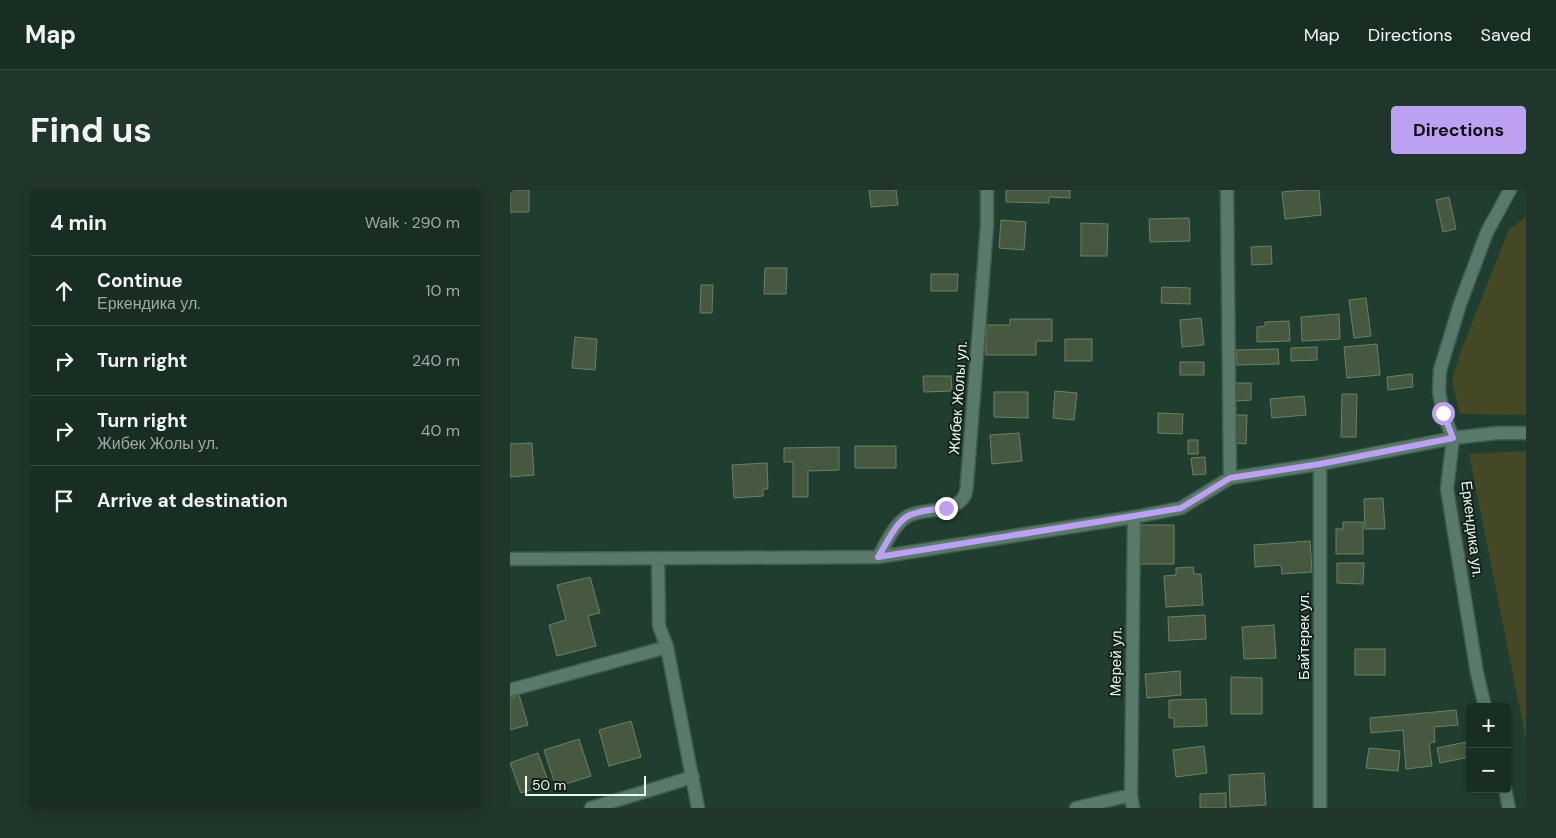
<!DOCTYPE html>
<html lang="en">
<head>
<meta charset="utf-8">
<style>
  body { margin:0; font-family:"DM Sans",sans-serif; background:#21362b; color:#f1f3f6 }
  .controls { position:absolute; right:15px; bottom:15px; display:grid; overflow:hidden; border-radius:5px; box-shadow:0 2px 12px #0003 }
  .controls button { width:45px; height:45px; display:grid; place-items:center; padding:0; border:0; border-bottom:1px solid #364a41; background:#182e23; color:#f1f3f6; font:25px sans-serif }
  .scale { position:absolute; left:15px; bottom:12px; width:121px; box-sizing:border-box; padding-left:5px; border:2px solid #e9faf0; border-top:0; font-size:14px; line-height:18px; white-space:nowrap; color:#e9faf0; -webkit-text-stroke:4px #15221b; paint-order:stroke }
  .stop { position:absolute; width:15px; height:15px; margin:-11px; border:4px solid #bca0f2; border-radius:50%; background:#fff }
  .stop.end { background:#bca0f2; border-color:#fff; box-shadow:0 1px 5px #0008 }
  .list { margin:0; padding:0; list-style:none }
  h2 { display:flex; justify-content:space-between; align-items:center; height:65px; margin:0; padding:0 20px; font-size:21px }
  h2 small { font-size:16px; font-weight:400; color:#9fa8a6 }
  .list li { display:grid; grid-template-columns:32px 1fr auto; gap:15px; align-items:center; box-sizing:border-box; height:70px; padding:0 20px; border-top:1px solid #364a41 }
  .list b { display:block; font-size:19px; white-space:nowrap }
  .list p { margin:0; font-size:16px; white-space:nowrap; color:#9fa8a6 }
  .list em { font-size:16px; font-style:normal; color:#9fa8a6 }
  .icon { flex:none; width:28px; height:28px; fill:none; stroke:currentColor; stroke-width:2; stroke-linecap:round; stroke-linejoin:round }
  .map { position:relative; flex:none; width:1016px; height:618px; overflow:hidden; border-radius:5px }
  header { display:flex; align-items:center; gap:30px; box-sizing:border-box; height:70px; padding:0 25px; background:#182e23; border-bottom:1px solid #364a41 }
  header strong { font-size:24px }
  nav { display:flex; gap:28px; margin-inline-start:auto; font-size:18px }
  .intro { display:flex; align-items:center; justify-content:space-between; box-sizing:border-box; height:120px; padding:0 30px }
  h1 { margin:0; font-size:35px }
  .button { padding:12px 22px; border-radius:5px; background:#bca0f2; color:#111; font-size:18px; font-weight:700 }
  main { display:flex; gap:30px; padding:0 30px }
  aside { flex:1; background:#182e23; border-radius:5px; box-shadow:0 2px 12px #0003 }
  .map>svg:first-child { display:block }
  .green { fill:#444824 }
  .building { fill:#46583f; stroke:#6c8065 }
  .lines { fill:none; stroke-linecap:round; stroke-linejoin:round }
  .minor-casing { stroke:#405c4f; stroke-width:15 }
  .minor { stroke:#597a68; stroke-width:12 }
  .route { stroke:#bca0f2; stroke-width:6 }
  .labels { text-anchor:middle; stroke-width:4; stroke-linejoin:round; paint-order:stroke }
  .street-label { font-size:15px; fill:#e9faf0; stroke:#15221b }
</style>
</head>
<body>
<header>
<strong>Map</strong>
<nav><a>Map</a><a>Directions</a><a>Saved</a></nav>
</header>
<div class="intro"><h1>Find us</h1><a class="button">Directions</a></div>
<main>
<aside>
<h2>4 min<small>Walk · 290 m</small></h2>
<ul class="list">
<li><svg class="icon" aria-label="ahead" viewBox="0 0 24 24"><path d="M12 20V5M6 11l6-6 6 6"/></svg><div><b>Continue</b><p>Еркендика ул.</p></div><em>10 m</em></li>
<li><svg class="icon" aria-label="right" viewBox="0 0 24 24"><path d="M7 20v-9h11M14 6l5 5-5 5"/></svg><div><b>Turn right</b></div><em>240 m</em></li>
<li><svg class="icon" aria-label="right" viewBox="0 0 24 24"><path d="M7 20v-9h11M14 6l5 5-5 5"/></svg><div><b>Turn right</b><p>Жибек Жолы ул.</p></div><em>40 m</em></li>
<li><svg class="icon" aria-label="arrive" viewBox="0 0 24 24"><path d="M6 21V4h12l-3 4 3 4H6"/></svg><div><b>Arrive at destination</b></div></li>
</ul>
</aside>
<div class="map">
<svg width="1016" height="618" viewBox="0 0 1016 618">
  <rect width="100%" height="100%" fill="#203e2f"/>
  <path class="green" d="M1016 27V225L950 224 942 191 949 166 999 39Z
    M1016 261V550L959 264Z"/>
  <path class="building" d="M0 0H19V22H0Z
    M359 0H386L388 15 361 17Z
    M496 0H560V8L539 7V13L496 12Z
    M795 0H809L811 25 775 29 772 2Z
    M939 7 946 39 933 42 926 10Z
    M679 28 680 51 640 52 639 29Z
    M491 30 516 32 514 60 489 58Z
    M571 33 598 34 597 66H571Z
    M761 56 762 74 742 75 741 57Z
    M255 78H277L276 104H254Z
    M421 84H448L447 101H421Z
    M191 95H203L202 123H190Z
    M652 97 680 98V114L651 113Z
    M856 108 861 146 844 148 839 110Z
    M829 124 830 149 792 151 791 127Z
    M691 128 694 155 672 157 670 130Z
    M500 129H542V151H526V165H476V135H500Z
    M779 131 780 151 747 152V137L755 136V132Z
    M65 147 87 149 85 180 62 178Z
    M555 149H582V171H555Z
    M867 154 870 185 837 188 834 157Z
    M807 157V170L781 171V158Z
    M768 159 769 174 727 175 726 160Z
    M670 172H694V185H670Z
    M902 184 903 197 878 200 877 187Z
    M413 186H441L442 201 414 202Z
    M725 193H741V210L725 211Z
    M545 201 567 203 564 230 543 228Z
    M484 202H518V228L484 227Z
    M832 204H847L846 247H831Z
    M794 206 796 225 762 228 760 209Z
    M648 223 673 224 672 244 648 243Z
    M726 225H737L736 254 724 253Z
    M509 243 512 271 482 274 480 245Z
    M678 250H688V264H678Z
    M22 253 24 285 0 287V254Z
    M345 256H386V278H345Z
    M329 257V280L298 281V307H283V272H274V258Z
    M695 267 696 284 683 285 681 268Z
    M257 273 258 299H253V306L224 308 222 275Z
    M873 308 875 339H855L854 309Z
    M833 332H853V364H826V339H833Z
    M631 335H664V374H630Z
    M800 351 802 382 772 384 771 375 745 377 744 355Z
    M827 373H854L853 394 827 393Z
    M683 377 684 384H691L693 415 656 417 654 386 666 385V378Z
    M80 387 90 423 78 426 86 456 47 466 39 435 56 430 47 395Z
    M695 425 696 449 659 451 658 427Z
    M764 435 766 468 734 469 732 437Z
    M845 459H875V485H845Z
    M670 481 671 505 637 508 635 484Z
    M721 487 752 488V524H721Z
    M9 505 18 535 0 540V508Z
    M696 509 697 536 664 537V528H659V510Z
    M946 520 948 535 924 537 925 552 919 553 922 576 896 579 893 540 861 543 860 528Z
    M121 531 131 567 99 576 89 540Z
    M69 549 81 586 46 597 34 560Z
    M956 552 959 567 930 573 927 558Z
    M694 556 697 583 666 587 663 560Z
    M859 558 890 561 888 581 856 578Z
    M28 563 39 594 11 603 0 573Z
    M754 583 756 615 720 617 719 585Z
    M716 603V618H690V604Z"/>
  <g class="lines">
    <g class="minor-casing">
      <path id="minor" d="M717 0 720 288
        M368 367C376 354 384 334 398 326 415 317 444 325 455 305 456 302 457 297 457 293L477 36V0
        M0 369 368 367 624 327 671 318 720 288 810 274 943 248 987 243H1016
        M148 369 149 436 157 457 188 618
        M0 500 157 457
        M975 517 967 483 937 299 943 248 933 223 929 202 930 180 950 114 977 42 1000 0
        M995 599 999 618
        M81 618 183 587
        M566 618 621 605
        M623 618 621 605 624 327
        M810 618V274"/>
    </g>
    <use href="#minor" class="minor"/>
  </g>
  <g class="lines">
    <path class="route" d="M436 318C424 320 409 320 398 326 385 333 376 355 368 367L624 326 671 318 720 288 810 274 943 248 933 223"/>
  </g>
  <g class="labels">
    <g class="street-label">
      <text transform="translate(448 208) rotate(-86)" y="5">Жибек Жолы ул.</text>
      <text transform="translate(962 339) rotate(83)" y="5">Еркендика ул.</text>
      <text transform="translate(794 446) rotate(-90)" y="5">Байтерек ул.</text>
      <text transform="translate(606 472) rotate(-89)" y="5">Мерей ул.</text>
    </g>
  </g>
</svg>
<div class="controls">
<button>+</button>
<button>−</button>
</div>
<div class="scale">50 m</div>
<div class="stop" style="left:933px;top:223px"></div>
<div class="stop end" style="left:436px;top:318px"></div>
</div>
</main>
</body>
</html>
